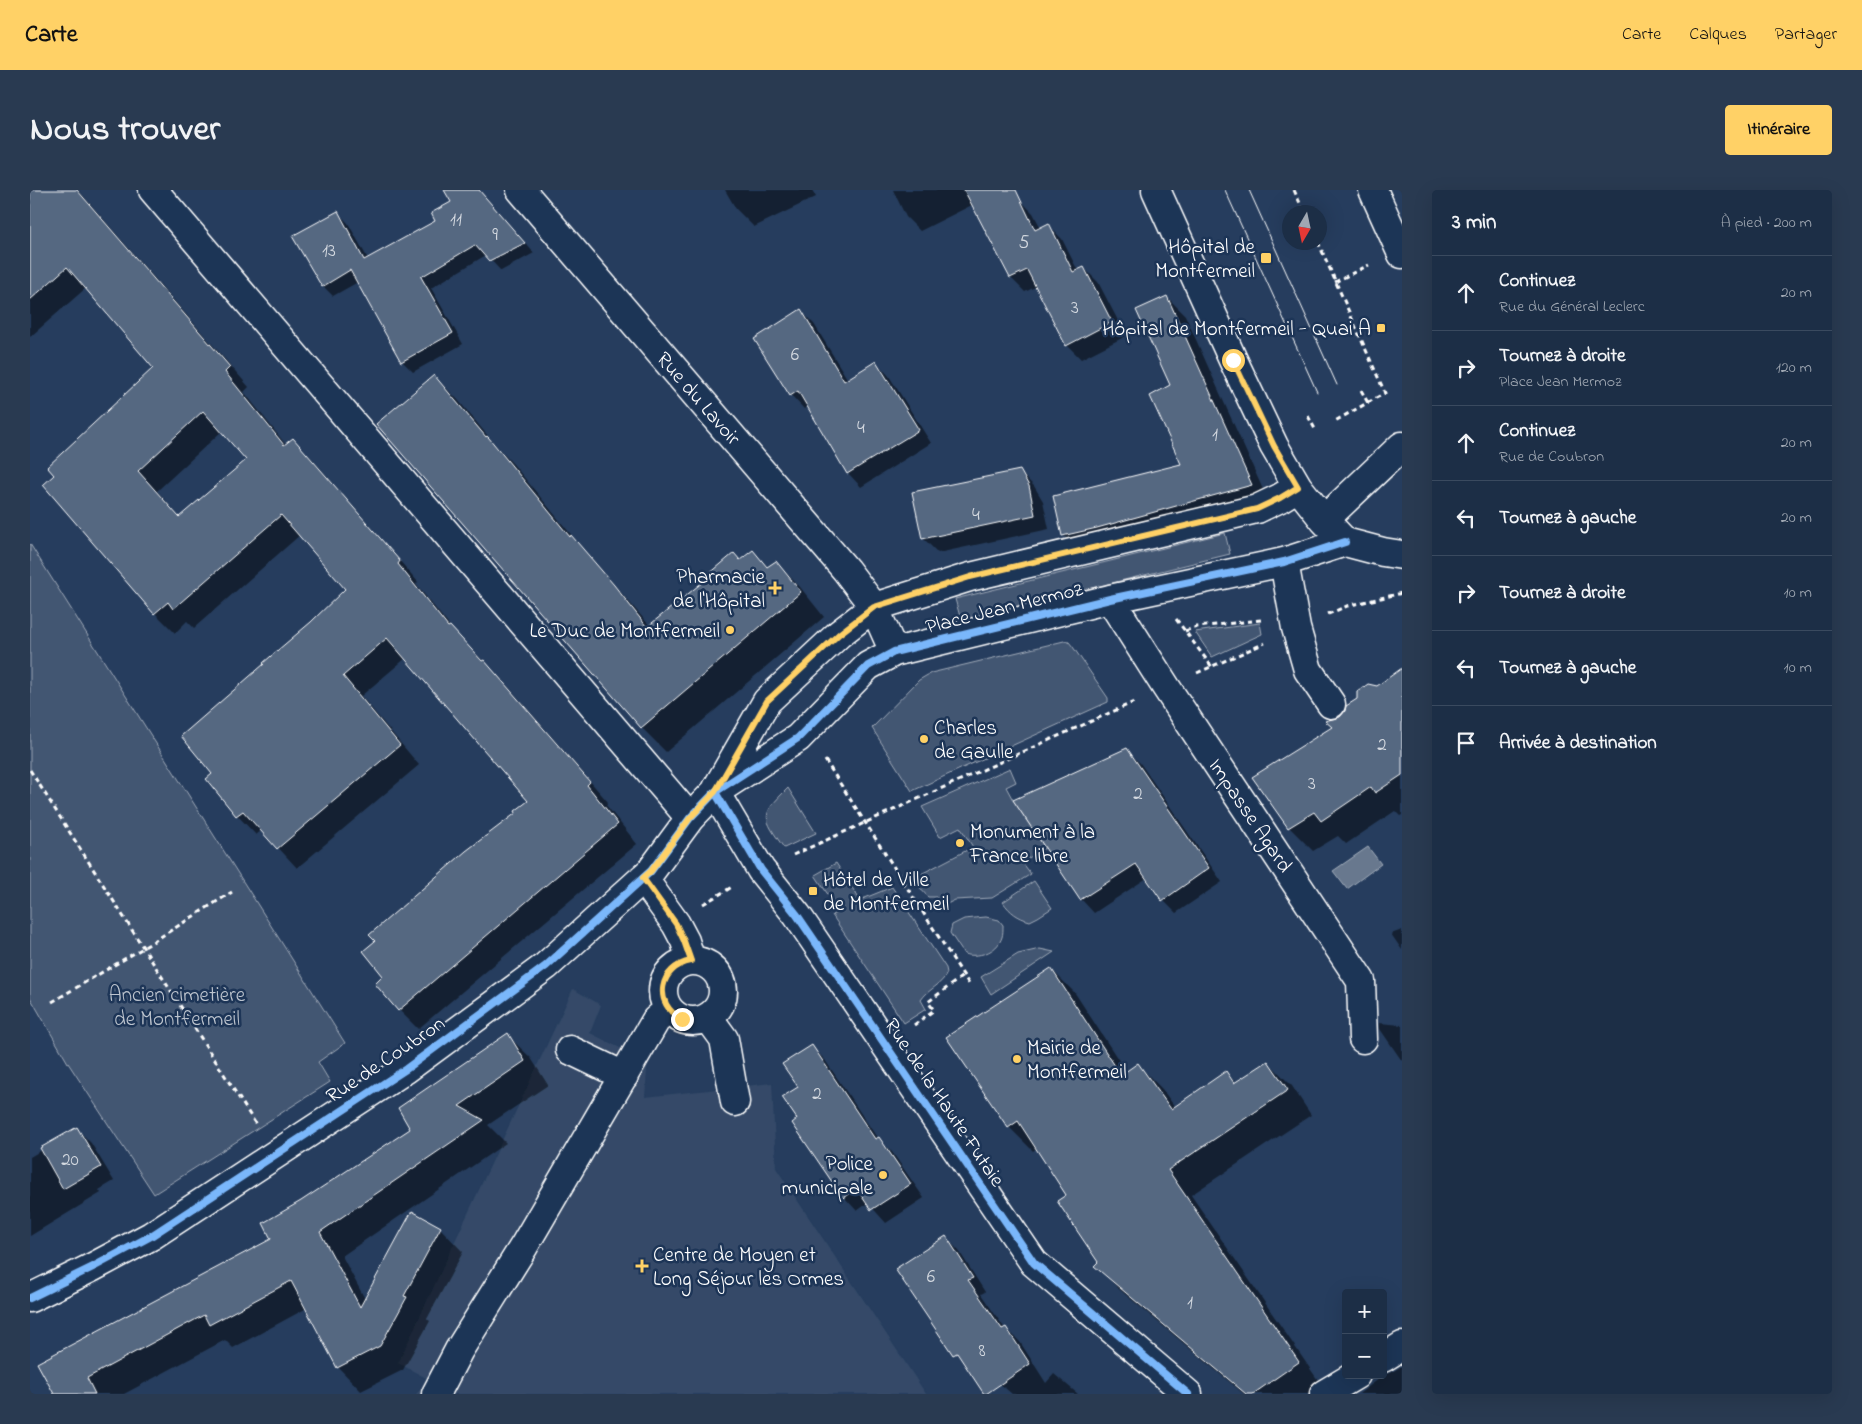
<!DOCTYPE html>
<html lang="fr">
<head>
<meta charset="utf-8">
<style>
  body { margin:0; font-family:"Indie Flower",sans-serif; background:#293a51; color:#f1f3f6 }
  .controls { position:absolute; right:15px; bottom:15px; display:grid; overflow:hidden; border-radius:5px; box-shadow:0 5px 20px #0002 }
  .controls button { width:45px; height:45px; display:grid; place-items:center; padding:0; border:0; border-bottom:1px solid #3a4a5f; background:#1c2e46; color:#f1f3f6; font:25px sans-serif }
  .compass { position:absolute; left:1252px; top:15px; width:45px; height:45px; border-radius:50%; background:#1c2e46; box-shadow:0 5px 20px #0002; rotate:189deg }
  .stop { position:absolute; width:15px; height:15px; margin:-11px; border:4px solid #ffd166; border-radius:50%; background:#fff }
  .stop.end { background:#ffd166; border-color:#fff; box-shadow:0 1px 5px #0008 }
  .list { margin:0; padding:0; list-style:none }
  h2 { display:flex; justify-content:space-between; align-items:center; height:65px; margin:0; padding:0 20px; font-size:21px }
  h2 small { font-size:16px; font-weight:400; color:#a0a8b3 }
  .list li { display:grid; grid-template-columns:32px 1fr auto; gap:15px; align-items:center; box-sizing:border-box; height:75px; padding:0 20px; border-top:1px solid #3a4a5f }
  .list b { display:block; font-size:19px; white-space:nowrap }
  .list p { margin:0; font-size:16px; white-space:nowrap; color:#a0a8b3 }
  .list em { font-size:16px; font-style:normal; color:#a0a8b3 }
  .icon { flex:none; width:28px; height:28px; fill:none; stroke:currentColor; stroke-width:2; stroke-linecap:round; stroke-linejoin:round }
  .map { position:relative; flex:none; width:1372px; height:1204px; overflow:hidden; border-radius:5px }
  header { display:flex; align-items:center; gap:30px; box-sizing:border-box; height:70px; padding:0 25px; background:#ffd166; color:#111 }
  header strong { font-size:24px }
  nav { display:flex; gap:28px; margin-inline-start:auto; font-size:18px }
  .intro { display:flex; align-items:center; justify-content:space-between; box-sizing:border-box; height:120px; padding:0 30px }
  h1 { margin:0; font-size:35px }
  .button { padding:12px 22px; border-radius:5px; background:#ffd166; color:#111; font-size:18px; font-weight:700 }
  main { display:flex; gap:30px; padding:0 30px }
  aside { flex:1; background:#1c2e46; border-radius:5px; box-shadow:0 5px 20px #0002 }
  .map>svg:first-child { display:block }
  .built { fill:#344a68 }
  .green { fill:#425672; stroke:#a0aab8 }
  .water { fill:#67788e; stroke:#a4aebb }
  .shadow { fill:#0007; fill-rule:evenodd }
  .building { fill:#556781; stroke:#fff; fill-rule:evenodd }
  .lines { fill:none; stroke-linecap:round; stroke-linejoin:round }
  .minor-casing { stroke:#fff; stroke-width:31 }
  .path { stroke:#fff; stroke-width:3; stroke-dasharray:5 4; stroke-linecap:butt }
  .minor { stroke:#1d3557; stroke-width:28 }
  .tram { stroke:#fff; stroke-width:1 }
  .cycleway-casing { stroke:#1d3557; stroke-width:11 }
  .cycleway { stroke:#7ab7fb; stroke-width:8 }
  .route { stroke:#ffd166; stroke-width:6 }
  .poi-dot { fill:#ffd166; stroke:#1d3557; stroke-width:2 }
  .labels { text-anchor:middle; stroke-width:5; stroke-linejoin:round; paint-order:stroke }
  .number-label { font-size:19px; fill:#d4d9e0 }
  .poi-label { font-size:21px; fill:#fff; stroke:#1d3557; text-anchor:end }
  .street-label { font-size:21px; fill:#fff; stroke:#1d3557 }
  .park-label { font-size:21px; fill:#bdc4ce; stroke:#1d3557 }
</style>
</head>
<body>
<header>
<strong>Carte</strong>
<nav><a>Carte</a><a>Calques</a><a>Partager</a></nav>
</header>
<div class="intro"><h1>Nous trouver</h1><a class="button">Itinéraire</a></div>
<main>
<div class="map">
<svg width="1372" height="1204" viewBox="0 0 1372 1204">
  <rect width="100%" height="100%" fill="#263d5e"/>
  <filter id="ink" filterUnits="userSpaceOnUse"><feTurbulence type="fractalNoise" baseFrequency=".02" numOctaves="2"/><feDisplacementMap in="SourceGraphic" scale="10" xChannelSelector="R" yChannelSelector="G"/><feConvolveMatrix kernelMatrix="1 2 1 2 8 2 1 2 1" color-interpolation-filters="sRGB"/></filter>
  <g filter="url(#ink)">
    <path class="built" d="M543 799 571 815 560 843 594 860 618 867 615 907 742 893 746 978 896 1204H386L400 1190 368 1173Z"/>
    <path class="green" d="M1195 343 1200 364 931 430 925 409Z
      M0 354 315 853 288 872 300 892 124 1004 38 873 0 807Z
      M1230 433 1232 444 1182 467 1165 442Z
      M1034 451 1039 452 1043 457 1078 508V512L882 601 842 538 889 490 901 483Z
      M980 578 986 592 976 597 983 610 1015 658 992 672 1001 684 962 708 925 710 913 716 908 714 906 707H898L889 697 887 688 891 684 943 657 930 637 910 647 892 617Z
      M758 598 786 643 754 658C732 626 730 626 758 598Z
      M806 673 830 710 862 697 916 778 917 783C912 795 898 799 891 810L896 819 874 833 802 725 809 721 785 685Z
      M1004 691 1022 718 1008 727 1000 731C988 728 980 722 973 712Z
      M956 727 969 730 973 735C973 739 973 744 972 747 967 763 947 768 934 764L920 743 922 735 934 729Z
      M1010 759 1024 762 961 804 951 787 988 764Z"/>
    <path class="water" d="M1338 657 1351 674 1317 699 1303 681Z"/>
    <path class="shadow" d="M0 0H48L219 197 214 202 256 255 263 250 282 269 388 392 386 394 425 443 473 491 578 612 576 615 607 654 388 839 369 820 488 623 500 611 376 468 331 506 389 575 267 678 232 640 226 645 207 625 178 589 184 584 282 433 317 399 270 345 164 438 157 431 145 443 125 423 15 295 125 178 56 98 0 147ZM192 241 218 270 150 328 127 301Z
      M445 0H448L457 9 504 63 471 81 456 65 401 98 433 154 383 182 372 171 328 92 303 106 293 96 308 23 318 33 338 69 406 31Z
      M695 0H782L786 7 724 37 706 19Z
      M863 0H944L950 11 890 41 876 27Z
      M989 9 1003 23 1011 38 1018 35 1032 49 1048 81 1054 78 1068 92 1096 146 1051 169 1037 155 1007 96 995 102 981 88 950 28Z
      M1137 107 1155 125 1239 313 1051 363 1033 345 1153 275 1141 196Z
      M771 121 784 134 818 190 846 172 859 186 901 253 831 297 818 283 778 216 774 219 761 205 725 149Z
      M404 186 428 210 467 257 483 274 553 359 620 436 722 362 739 378 746 373 770 397 794 427 636 562 612 538 348 234Z
      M990 282 1004 296 1013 311 1019 339 908 363 894 349Z
      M1372 480V625L1370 626 1365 621 1316 654 1308 646 1283 661 1259 637 1224 587 1303 538 1311 528 1347 497Z
      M1096 560 1110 573 1192 692 1146 723 1133 710 1117 688 1064 723 1051 709Z
      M1372 740V760L1361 744Z
      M1021 779 1045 803 1097 883 1108 875 1132 899 1145 917 1196 883 1206 893 1238 872 1262 896 1281 925 1161 1005 1292 1196 1281 1204H1214L1089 1099 1066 1076 1070 1073 1038 1006 1007 958 1003 961 979 937Z
      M1349 833 1372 835V871L1350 839Z
      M477 845 501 868 518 895 458 935 476 953 312 1066 335 1109 410 1038 433 1062 397 1129 400 1131 373 1180 331 1201 308 1177 277 1118 203 1158 195 1150 94 1204H25L242 1049 272 1012 382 939Z
      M782 857 795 870 848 949 862 962 894 1008 856 1033 838 1013 827 1021 814 1007 769 929 770 898Z
      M47 939 61 953 84 991 69 1000 71 1003 0 1046V967Z
      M916 1048 929 1061 955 1102 951 1104 975 1139 976 1138 990 1152 1016 1193 1024 1184 1048 1204H982L921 1152Z
      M1372 1176V1204H1329L1354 1185 1362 1182Z"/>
    <path class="building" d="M0 0H47L200 177 195 182 254 255 263 248 370 371 368 374 418 437 420 436 452 471 454 470 560 592 557 595 588 634 368 821 345 794 353 786 333 761 345 751 339 745 436 661 486 623 485 621 498 611 357 448 313 486 370 555 247 659 213 621 206 626 176 589 182 584 151 546 234 474 233 473 248 460 281 432 315 399 251 325 143 419 138 412 124 424 13 295 24 285 17 277 123 178 37 77 0 110ZM173 221 216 270 149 327 108 281Z
      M414 0H449L495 53 459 71 445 55 391 87 423 143 371 172 320 80 292 97 262 46 308 21 334 70 405 31 401 23 421 12Z
      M934 0H986L1005 40 1019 33 1043 82 1054 77 1082 132 1036 156 997 80 980 88Z
      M1137 106 1222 295 1067 338 1032 346 1023 306 1151 274 1120 206 1140 195 1106 120Z
      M771 119 814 191 846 171 889 240 817 284 768 201 760 206 724 149Z
      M404 185 456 247 457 246 459 248 540 347 541 345 584 395 617 437 679 387 678 385 704 363 710 370 723 360 737 377 746 371 771 402 611 538 346 234Z
      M990 280 999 296 1005 325 892 349 882 302Z
      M1372 478V585L1345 603 1341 597 1291 631 1284 622 1258 638 1222 587 1302 537 1295 531 1310 527 1315 521 1316 516 1327 509V502L1338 494 1347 496Z
      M1097 558 1179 678 1132 711 1106 674 1050 710 983 610Z
      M1021 778 1091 885 1108 873 1141 919 1196 881 1204 893 1238 871 1258 900 1138 980 1269 1172 1223 1204H1216L1064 1076 1068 1072 1027 1011 1036 1005 988 931 978 938 916 847Z
      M478 843 495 871 429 916 454 930 290 1042 330 1117 382 1021 411 1037 374 1106 377 1107 350 1156 307 1178 261 1091 179 1135 174 1125 57 1188 65 1204H24L7 1173 241 1049 233 1033 271 1011 380 939 368 918Z
      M782 855 845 949 849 947 881 994 841 1020 826 998 813 1008 762 933 767 929 752 907 768 897 752 874Z
      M47 937 71 977 33 999 10 958Z
      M916 1046 943 1088 938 1090 972 1139 976 1137 1000 1174 956 1204H954L927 1163 923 1165 865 1079Z"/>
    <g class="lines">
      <g class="minor-casing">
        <path id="minor" d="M123 0 660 628
          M491 0 816 380 844 417 864 462
          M1126 0 1203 170 1244 256 1268 297 1294 330 1315 352 1353 362 1372 365
          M1343 0 1372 64
          M1294 330 1372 256
          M1254 372 1266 438 1278 480 1301 514
          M1080 409 1136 497 1331 791 1333 849
          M687 598 737 511 809 444 844 417 940 387 1227 319 1250 308 1268 297
          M685 602 731 680 767 725 1004 1073 1158 1204
          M613 688 646 734 655 751 661 771
          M633 801a30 30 0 1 1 60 0a30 30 0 1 1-60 0Z
          M678 827 694 849 705 912
          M540 860 594 886
          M0 1108 63 1077 121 1046 376 879 516 776 621 681 660 628 685 602 768 548 838 476 864 462 1080 409 1254 372 1315 352
          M1353 1168 1372 1156
          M406 1204 429 1160 494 1056 626 830 639 819
          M1294 1204 1326 1185"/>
      </g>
      <path class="path" d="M1264 0 1274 22
        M1288 52 1355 203 1305 231
        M1305 92 1339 75
        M1331 200 1338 213
        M1278 226 1285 239
        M1298 424 1317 416 1372 403
        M1146 429 1182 477
        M1155 441 1167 437 1231 430
        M1167 483 1235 453
        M795 570 939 794
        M0 580 227 936
        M763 665 1104 512
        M673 714 702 697
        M22 812 113 758 202 702
        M884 835 904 820 898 812 934 785"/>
      <use href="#minor" class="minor"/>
      <path class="tram" d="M1195 0 1287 202
        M1219 0 1307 195"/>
      <g class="cycleway-casing">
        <path id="cycleway" d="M685 602 731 680 767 725 1004 1073 1158 1204
          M0 1108 63 1077 121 1046 376 879 516 776 621 681 660 628 685 602 768 548 838 476 864 462 1080 409 1254 372 1315 352"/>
      </g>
      <use href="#cycleway" class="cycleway"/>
    </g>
  </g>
  <g class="lines" filter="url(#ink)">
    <path class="route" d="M652 829C622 814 629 777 661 771L654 751 646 734 613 688 621 681 660 628 685 602 737 511 809 444 844 417 940 387 1227 319 1250 308 1268 297 1244 256 1203 170"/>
  </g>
  <g class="poi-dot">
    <rect x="1230" y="62" width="12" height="12" rx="2.5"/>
    <rect x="1346" y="133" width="10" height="10" rx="2.5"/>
    <path d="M742.5 390.5h5v5h5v5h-5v5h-5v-5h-5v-5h5z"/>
    <circle cx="700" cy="440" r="5"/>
    <circle cx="894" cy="549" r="5"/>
    <circle cx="930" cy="653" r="5"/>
    <rect x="778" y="696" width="10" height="10" rx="2.5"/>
    <circle cx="987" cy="869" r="5"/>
    <circle cx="853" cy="985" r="5"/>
    <path d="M609.5 1068.5h5v5h5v5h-5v5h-5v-5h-5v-5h5z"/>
  </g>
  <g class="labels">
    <g class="number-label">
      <text x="426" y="35">11</text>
      <text x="465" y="50">9</text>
      <text x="994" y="58">5</text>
      <text x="299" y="66">13</text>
      <text x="1045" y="123">3</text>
      <text x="765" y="170">6</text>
      <text x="831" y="243">4</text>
      <text x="1185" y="250">1</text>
      <text x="946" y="330">4</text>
      <text x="1352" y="560">2</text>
      <text x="1282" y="599">3</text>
      <text x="1108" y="609">2</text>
      <text x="787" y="909">2</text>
      <text x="40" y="975">20</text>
      <text x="901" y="1092">6</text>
      <text x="1160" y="1118">1</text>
      <text x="952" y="1166">8</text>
    </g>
    <g class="poi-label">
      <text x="1225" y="63">Hôpital de<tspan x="1225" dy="24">Montfermeil</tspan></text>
      <text x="1341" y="145">Hôpital de Montfermeil - Quai A</text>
      <text x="735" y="393">Pharmacie<tspan x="735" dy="24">de l'Hôpital</tspan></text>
      <text x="690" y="447">Le Duc de Montfermeil</text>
      <text x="904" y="544" text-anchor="start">Charles<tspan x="904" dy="24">de Gaulle</tspan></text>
      <text x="940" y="648" text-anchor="start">Monument à la<tspan x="940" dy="24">France libre</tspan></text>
      <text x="793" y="696" text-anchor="start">Hôtel de Ville<tspan x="793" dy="24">de Montfermeil</tspan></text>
      <text x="997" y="864" text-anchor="start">Mairie de<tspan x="997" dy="24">Montfermeil</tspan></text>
      <text x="843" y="980">Police<tspan x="843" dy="24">municipale</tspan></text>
      <text x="623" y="1071" text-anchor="start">Centre de Moyen et<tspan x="623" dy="24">Long Séjour les Ormes</tspan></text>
    </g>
    <g class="street-label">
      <text transform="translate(669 208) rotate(49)" y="7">Rue du Lavoir</text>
      <text transform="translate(974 417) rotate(-14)" y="7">Place Jean Mermoz</text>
      <text transform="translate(1221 625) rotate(56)" y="7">Impasse Agard</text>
      <text transform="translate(355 869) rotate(-34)" y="7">Rue de Coubron</text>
      <text transform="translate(915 912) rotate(56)" y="7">Rue de la Haute Futaie</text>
    </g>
    <g class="park-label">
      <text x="147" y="811">Ancien cimetière<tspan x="147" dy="24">de Montfermeil</tspan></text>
    </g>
  </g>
</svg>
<div class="controls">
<button>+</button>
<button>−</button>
</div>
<svg class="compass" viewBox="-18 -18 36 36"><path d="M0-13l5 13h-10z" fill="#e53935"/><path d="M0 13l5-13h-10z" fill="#a0a8b3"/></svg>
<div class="stop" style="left:1203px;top:170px"></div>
<div class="stop end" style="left:652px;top:829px"></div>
</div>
<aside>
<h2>3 min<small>À pied · 200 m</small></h2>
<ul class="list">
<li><svg class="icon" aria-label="ahead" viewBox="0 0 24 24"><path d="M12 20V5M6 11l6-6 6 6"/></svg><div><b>Continuez</b><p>Rue du Général Leclerc</p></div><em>20 m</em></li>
<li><svg class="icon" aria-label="right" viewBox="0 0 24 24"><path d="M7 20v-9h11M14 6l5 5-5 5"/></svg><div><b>Tournez à droite</b><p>Place Jean Mermoz</p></div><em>120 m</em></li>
<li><svg class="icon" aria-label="ahead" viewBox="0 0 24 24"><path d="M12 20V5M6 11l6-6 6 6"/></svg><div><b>Continuez</b><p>Rue de Coubron</p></div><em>20 m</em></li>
<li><svg class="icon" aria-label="left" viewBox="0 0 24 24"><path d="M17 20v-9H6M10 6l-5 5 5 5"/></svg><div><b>Tournez à gauche</b></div><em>20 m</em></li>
<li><svg class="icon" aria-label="right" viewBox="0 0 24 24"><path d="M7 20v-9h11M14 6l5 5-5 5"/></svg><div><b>Tournez à droite</b></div><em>10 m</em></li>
<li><svg class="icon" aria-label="left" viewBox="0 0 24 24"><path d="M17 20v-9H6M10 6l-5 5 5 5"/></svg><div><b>Tournez à gauche</b></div><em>10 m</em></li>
<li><svg class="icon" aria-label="arrive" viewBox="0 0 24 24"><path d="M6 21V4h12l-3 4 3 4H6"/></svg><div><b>Arrivée à destination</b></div></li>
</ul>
</aside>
</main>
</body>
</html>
